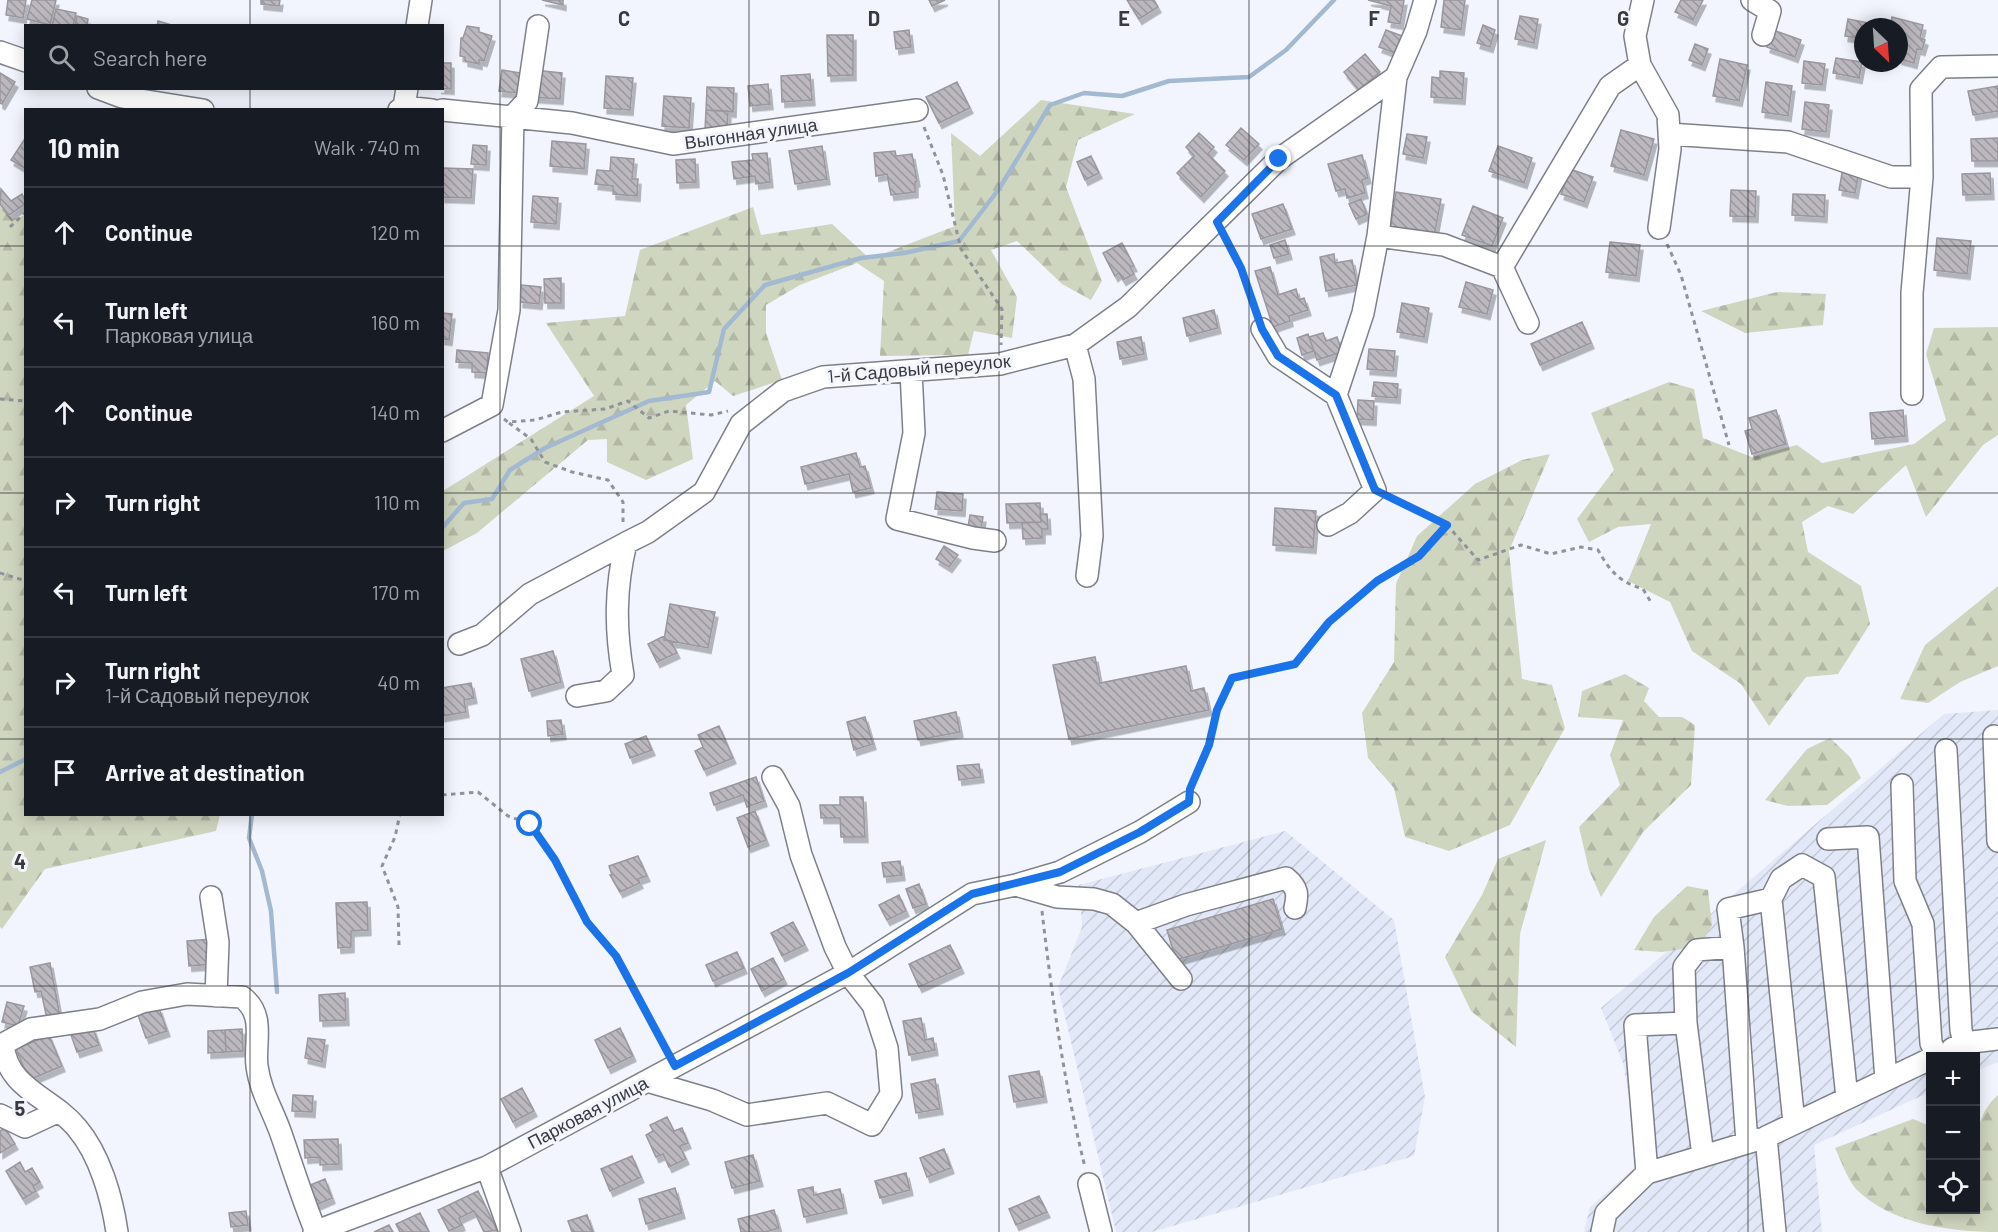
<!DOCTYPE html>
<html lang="en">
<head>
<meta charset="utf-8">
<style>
  body { margin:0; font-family:Barlow,sans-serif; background:#20242c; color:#f1f3f6 }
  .controls { position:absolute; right:18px; bottom:18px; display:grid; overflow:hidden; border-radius:0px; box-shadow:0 3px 15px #0003 }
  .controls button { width:54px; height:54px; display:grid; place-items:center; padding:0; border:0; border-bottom:2px solid #363941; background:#171b24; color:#f1f3f6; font:30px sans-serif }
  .compass { position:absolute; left:1854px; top:18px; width:54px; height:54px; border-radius:50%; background:#171b24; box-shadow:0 3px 15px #0003; rotate:155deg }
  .stop { position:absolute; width:18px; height:18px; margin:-14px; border:4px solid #1a73e8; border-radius:50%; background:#fff }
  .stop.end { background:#1a73e8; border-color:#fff; box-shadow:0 2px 6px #0008 }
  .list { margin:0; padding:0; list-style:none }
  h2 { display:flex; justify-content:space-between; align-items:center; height:78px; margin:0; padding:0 24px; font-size:26px }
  h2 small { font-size:20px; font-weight:400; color:#9ea1a6 }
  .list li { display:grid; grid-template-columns:39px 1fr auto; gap:18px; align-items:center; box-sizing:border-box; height:90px; padding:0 24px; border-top:2px solid #363941 }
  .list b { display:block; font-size:22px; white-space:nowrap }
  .list p { margin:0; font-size:20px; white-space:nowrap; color:#9ea1a6 }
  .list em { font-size:20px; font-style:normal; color:#9ea1a6 }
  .icon { flex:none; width:33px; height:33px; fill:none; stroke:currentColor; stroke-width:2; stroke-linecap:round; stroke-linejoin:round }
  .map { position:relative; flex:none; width:1998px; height:1232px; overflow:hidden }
  .search { position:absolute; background:#171b24; box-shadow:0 3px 15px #0003; left:24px; top:24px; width:420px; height:66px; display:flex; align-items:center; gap:15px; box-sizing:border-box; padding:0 21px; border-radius:0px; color:#9ea1a6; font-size:22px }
  .panel { position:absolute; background:#171b24; box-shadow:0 3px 15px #0003; left:24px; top:108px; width:420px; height:708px; border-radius:0px }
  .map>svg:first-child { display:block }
  .industrial { fill:url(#industrial-furrows) }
  .forest { fill:url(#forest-firs) }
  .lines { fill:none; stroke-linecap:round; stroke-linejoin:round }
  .stream { stroke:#a2b9d1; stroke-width:4.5 }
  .building { fill:url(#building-back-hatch); stroke:#9b979e; stroke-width:1.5; filter:url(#shadow) }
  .minor-casing { stroke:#7d8088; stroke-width:24 }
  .path { stroke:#919399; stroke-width:3; stroke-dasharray:4.5 4.5; stroke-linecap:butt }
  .minor { stroke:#fff; stroke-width:21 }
  .route { stroke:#1a73e8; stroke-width:8 }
  .grid { fill:none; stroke:#383a3d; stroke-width:1.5; stroke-opacity:0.55 }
  .labels { text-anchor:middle; stroke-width:6; stroke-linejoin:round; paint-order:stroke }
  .street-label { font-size:18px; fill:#383a3d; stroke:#f2f5fd }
  .grid-label { font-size:20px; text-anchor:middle; font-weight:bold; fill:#383a3d; stroke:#f2f5fd; stroke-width:6; stroke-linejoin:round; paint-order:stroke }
</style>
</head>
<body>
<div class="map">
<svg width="1998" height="1232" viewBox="0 0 1998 1232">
  <defs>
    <pattern id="industrial-furrows" width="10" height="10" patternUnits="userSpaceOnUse" patternTransform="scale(1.5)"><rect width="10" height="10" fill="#e2e8f7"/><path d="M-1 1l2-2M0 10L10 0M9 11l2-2" fill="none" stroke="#c3c8d5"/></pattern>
    <pattern id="forest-firs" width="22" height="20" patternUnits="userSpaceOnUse" patternTransform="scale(1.5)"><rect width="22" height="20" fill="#cfd6bf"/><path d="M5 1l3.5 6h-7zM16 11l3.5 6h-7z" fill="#b2b8a5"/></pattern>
    <pattern id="building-back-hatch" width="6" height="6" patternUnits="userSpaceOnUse" patternTransform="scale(1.5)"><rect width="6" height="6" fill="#bcb8bf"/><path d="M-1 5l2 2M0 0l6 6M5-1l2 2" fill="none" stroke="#9a979c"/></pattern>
    <filter id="shadow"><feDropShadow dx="3" dy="5.5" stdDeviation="0" flood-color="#0004"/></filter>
  </defs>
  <rect width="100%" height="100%" fill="#f2f5fd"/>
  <path class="industrial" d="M1998 710V1062L1976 1071V1056H1930V1092L1814 1145 1822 1232H1584L1590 1207 1641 1162 1623 1063 1601 1008 1944 714Z
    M1285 831 1394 920 1425 1097 1414 1156 1152 1232H1116L1058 987 1082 927 1079 885Z"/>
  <path class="forest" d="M1041 100 1135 114 1078 140 1066 187 1102 281 1091 300 1062 284 1017 241 991 250 1017 297 1012 338 974 331 968 355 880 356 884 281 857 263 800 285 766 305V333L782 380 733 396 715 381 686 405 693 459 646 480 607 462V439L588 440 477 533 443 551V491L594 396 546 323 625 316 640 250 753 207 761 235 832 224 870 259 955 226 951 133 980 156Z
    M0 205 12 219 26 215V814L220 815 216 831 45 869 2 929 0 927Z
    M1777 292 1826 294 1823 325 1745 333 1701 311Z
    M1998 327V435L1983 445 1926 517 1906 465 1853 514 1828 506 1802 522 1808 552 1861 586 1870 624 1838 674 1806 677 1769 726 1741 684 1692 651 1670 602 1628 581 1651 524 1618 527 1589 542 1577 519 1614 470 1591 413 1669 382 1694 389 1703 438 1752 457 1797 445 1822 463 1914 444 1946 420 1926 354 1934 328Z
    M1550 454 1509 551 1522 679 1552 685 1565 728 1510 825 1449 851 1405 837 1394 788 1368 758 1362 713 1394 662 1396 584 1417 536 1475 484 1522 460Z
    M1998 586V666L1960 682 1928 703 1900 699 1925 645Z
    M1625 674 1649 688 1644 701 1659 717H1682L1695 725 1691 785 1643 832 1601 897 1589 870 1579 827 1620 785 1610 755 1623 720 1578 717 1582 691Z
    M1830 738 1850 757 1861 778 1827 805 1788 806 1765 800 1807 749Z
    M1546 840 1520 934 1516 1047 1471 1011 1445 957 1482 895 1498 859Z
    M1687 886 1708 890 1712 925 1700 946 1662 952 1634 950 1654 917Z
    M1998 1095V1232C1950 1232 1891 1224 1856 1189 1847 1179 1841 1160 1835 1148L1913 1119 1930 1126V1210H1976C1976 1172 1967 1121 1998 1095Z"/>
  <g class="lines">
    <path class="stream" d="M442 528 464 503 492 499 510 470 545 448 649 401 709 392 724 329 765 285 861 258 904 253 959 241 999 189 1050 105 1084 93 1122 96 1169 81 1249 77 1286 50 1334 0
      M0 772 26 759
      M252 814 249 838 262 871 271 911 277 992"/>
  </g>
  <path class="building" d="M8 0H26L23 18 6 15Z
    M32 0H56L50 25 27 19Z
    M261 0H280L279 6 261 4Z
    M542 0H563V5Z
    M929 0H945L932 6Z
    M1127 0H1154L1158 7 1139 19Z
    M1368 0H1404L1400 24 1388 22 1391 6Z
    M1444 0H1465L1461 30 1441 27Z
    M1681 0H1703L1693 20 1675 12Z
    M56 9 76 13 73 26H52Z
    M77 16 88 19 87 26H75Z
    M1520 16 1538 19 1534 43 1515 39Z
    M1892 17 1923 25 1920 38 1925 40 1922 50 1917 49 1914 63 1899 59V27H1890Z
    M1848 19 1869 23V27H1863V39L1845 36Z
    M158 21 175 26H157Z
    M1483 25 1495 30 1490 47 1477 43Z
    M467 26 479 28V32L492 36 484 61 479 60V64L465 61V57L460 56 461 38H463Z
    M909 30 911 47 896 49 894 32Z
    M1386 30 1402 36 1395 53 1379 47Z
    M1773 30 1801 40 1795 57 1767 47Z
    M827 35H853V75L828 76Z
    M1695 44 1708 49 1702 65 1689 60Z
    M1365 54 1380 72 1359 90 1344 72Z
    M1836 58 1862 62 1859 78 1833 73Z
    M1720 59 1747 65 1739 101 1713 96Z
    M1804 61 1825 64 1822 85 1802 83Z
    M442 63H451V89L438 88H442Z
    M502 70 521 73 518 93 499 91Z
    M534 70 562 73 560 99 532 97Z
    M1440 71 1464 73 1462 99 1431 97 1432 77 1440 78Z
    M0 73 15 82 2 104 0 103Z
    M810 74 812 100 782 102 781 76Z
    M606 76 633 78 630 110 604 108Z
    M957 82 970 108 939 123 926 97Z
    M1766 82 1792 86 1788 116 1762 112Z
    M768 84 770 104 750 106 748 86Z
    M1998 86V111L1973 115 1968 91Z
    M707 87 734 88 733 112 706 110Z
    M664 96 691 98 689 128 662 126Z
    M1805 102 1829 105 1826 132 1802 129Z
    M706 110 728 111 727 131 705 130Z
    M1241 128 1259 144 1244 160 1226 145Z
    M1621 130 1654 139 1644 175 1611 166Z
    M1199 133 1214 147 1208 154 1225 171 1201 197 1177 173 1194 156 1186 147Z
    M1407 134 1427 137 1423 158 1403 154Z
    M26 137V169L11 160Z
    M1998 138V161H1972L1971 139Z
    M552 141 586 144 584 169 550 166Z
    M473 145 487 146 486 165 471 164Z
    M822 146 827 179 795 184 789 151Z
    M1498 146 1532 158 1524 183 1489 171Z
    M895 151 896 156 912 154 917 181 915 182V192L891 195 887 174 876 176 874 153Z
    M767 153 770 182 756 184 755 176 734 179 732 162 753 160 752 154Z
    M1362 155 1368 178 1362 180 1365 193 1347 198 1345 189 1336 191 1328 164Z
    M1091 156 1099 173 1085 180 1077 162Z
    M611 157 634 159 632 179H638L637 196 613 194V186L595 184 597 170 610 171Z
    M695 159 696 182 677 183 676 160Z
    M443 168 473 169 471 198 442 197Z
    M1843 168 1859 171 1855 193 1839 190Z
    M1570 169 1593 177 1584 202 1561 194Z
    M1990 173 1991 194 1963 195 1962 174Z
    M1 189 11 201 22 194 26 203 9 215 0 204Z
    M1731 190 1756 191 1755 217 1730 216Z
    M1396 192 1441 199 1434 237 1390 230Z
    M1793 194 1825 195 1824 217 1792 215Z
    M533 196 558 198 556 224 531 222Z
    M1361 199 1367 214 1356 219 1349 204Z
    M1283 204 1292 229 1261 239 1252 214Z
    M1473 206 1503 218 1492 246 1462 235Z
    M1937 238 1971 241 1967 274 1934 270Z
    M1285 240 1289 254 1274 258 1270 245Z
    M1610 242 1640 245 1636 276 1606 272Z
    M1122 243 1134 266 1130 267 1134 274 1123 280 1119 273 1115 276 1103 253Z
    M1334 254 1335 263 1352 260 1357 285 1326 291 1320 257Z
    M1270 267 1278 295 1296 289 1299 300 1304 298 1308 310 1289 316 1290 321 1273 327 1255 271Z
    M561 278V303H545L544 279Z
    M1466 282 1493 290 1487 314 1459 307Z
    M521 285 541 287 539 304 520 302Z
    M1402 303 1429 308 1424 337 1397 332Z
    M1214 310 1218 328 1187 336 1183 318Z
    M442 313 452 314 449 340 442 339Z
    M1582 322 1591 343 1540 365 1531 344Z
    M1323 333 1326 341 1337 337 1342 352 1317 360 1309 337Z
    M1308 334 1314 351 1302 355 1297 338Z
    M1141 337 1144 354 1120 359 1117 342Z
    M1369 349 1395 351 1393 371 1367 369Z
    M457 350 488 353 487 373 472 372V363L456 362Z
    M1374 382 1398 384 1397 398 1372 396Z
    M1358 400 1374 401 1373 420 1357 419Z
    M1776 410 1786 444 1752 454 1745 431 1752 429 1749 418Z
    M1903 410 1905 436 1872 439 1870 413Z
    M856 453 860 467 865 466 871 488 853 492 849 474 805 484 801 467Z
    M937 492 963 494 962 511 935 509Z
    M1040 503 1041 522 1007 523 1006 504Z
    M1275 508 1316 511 1313 548 1273 545Z
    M1040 514H1047L1048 529H1042V538L1023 539 1022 523 1041 522Z
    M970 515 983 517 980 535 967 533Z
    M944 546 958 555 949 567 936 559Z
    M670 604 715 612 708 648 664 640Z
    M664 636V640L671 641 677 653 657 662 648 644Z
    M553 651 561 682 529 691 521 659Z
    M1095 657 1100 683 1186 666 1191 691 1204 688 1209 710 1069 739 1053 665Z
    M471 683 474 698 464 700 466 712 442 716V688Z
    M956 712 960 732 918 740 914 721Z
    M865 717 873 744 854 750 847 722Z
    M561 720 563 734 548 736 547 721Z
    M719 726 733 758 704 770 695 751 703 747 698 735Z
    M646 736 652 750 630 758 625 744Z
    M979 764 981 777 959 780 957 766Z
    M756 777 764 801 747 807 743 795 714 805 710 793Z
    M840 797H863L865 837H841L840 818H821L820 805H840Z
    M755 811 766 840 748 847 737 818Z
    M638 856 647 876 638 879 640 883 620 892 610 875H612L609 866Z
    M900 861 902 875 884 877 882 863Z
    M919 884 926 904 913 908 906 889Z
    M899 895 906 911 887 920 879 905Z
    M1273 899 1282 929 1176 960 1167 930Z
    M367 902 368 930 351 931V947L338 948 336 903Z
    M793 922 805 945 782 956 771 933Z
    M211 939 213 964 189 966 187 941Z
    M950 945 961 968 919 987 909 964Z
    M737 952 744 968 713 981 706 965Z
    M773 958 784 979 762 991 751 969Z
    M50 963 60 1017 47 1019 41 991 35 992 30 967Z
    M345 993 346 1020 320 1021 319 995Z
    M7 1002 24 1006 18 1026 2 1022Z
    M159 1008 167 1031 146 1038 138 1015Z
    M921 1018 925 1040 933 1038 935 1050 909 1055 903 1021Z
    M93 1028 99 1045 77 1052 71 1035Z
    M620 1028 633 1056 608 1068 595 1040Z
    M242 1029 243 1051 226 1052 225 1030Z
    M225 1030 226 1052 208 1053V1031Z
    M49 1035 62 1066 29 1080 16 1049Z
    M308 1038 325 1040 322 1062 305 1058Z
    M1039 1071 1044 1097 1014 1102 1009 1076Z
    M935 1079 940 1109 916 1113 911 1084Z
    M522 1088 534 1111 513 1122 501 1099Z
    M293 1095 313 1096 312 1112 292 1111Z
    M667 1117 674 1131 682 1128 688 1143 680 1146 686 1159 669 1167 663 1154 656 1157 646 1135 653 1131 650 1125Z
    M5 1128 15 1144 0 1153V1131Z
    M338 1139 339 1164 320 1165V1157L305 1158 304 1140Z
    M944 1149 951 1168 927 1177 920 1158Z
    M753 1155 760 1181 732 1188 725 1162Z
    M632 1156 641 1177 610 1191 601 1169Z
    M20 1162 25 1172 32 1168 40 1182 33 1186 36 1191 23 1199 6 1171Z
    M906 1173 910 1190 880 1198 875 1181Z
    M325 1179 332 1198 316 1205 308 1186Z
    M813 1187 814 1195 840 1189 844 1208 804 1217 798 1190Z
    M675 1188 682 1213 646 1224 639 1199Z
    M478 1191 497 1230 484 1232 474 1211 459 1218 462 1225 449 1231 438 1210Z
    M1039 1196 1047 1212 1016 1225 1009 1209Z
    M774 1210 779 1228 765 1232H741L738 1219Z
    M246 1211 248 1225 231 1227 229 1213Z
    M420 1213 429 1232H400L396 1224Z
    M587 1215 593 1232H572L568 1221Z
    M389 1225 393 1232H374Z"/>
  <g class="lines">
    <g class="minor-casing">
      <path id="minor" d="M1752 0 1770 11 1763 35
        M417 26 421 0
        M0 52 26 61
        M1640 65 1668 115 1670 149 1659 228
        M98 88 122 97 203 110
        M404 107 407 88
        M399 110 404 107 432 110
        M442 110 572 123 673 144 917 110
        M1669 134 1788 142 1891 177H1922
        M1378 236 1444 245 1502 267 1610 86 1640 65 1635 36 1643 0
        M1502 267 1528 323
        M1262 329 1278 356 1336 395 1375 490 1350 513 1328 525
        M1075 345 1084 379 1092 536 1087 576
        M911 371 914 433 897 519 973 538 995 541
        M1912 394V293L1922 177 1921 89 1941 67 1998 66
        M1336 395 1363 313 1378 236 1396 77
        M442 431 492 405 509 310 513 116 527 101 538 26
        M459 644 482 635 530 594 626 543
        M577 696 606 691 623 675C615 629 615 588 626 543L648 532 704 492 741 424 783 391 823 377 1000 364 1075 345 1128 307 1279 159 1396 77 1416 31 1425 0
        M1994 736 1998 841
        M1946 750 1961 1030 1964 1043
        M1902 785 1905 881 1923 924 1931 1043 1937 1056
        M1828 839 1868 837 1886 1080
        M1016 885 1060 872 1140 832 1189 802
        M211 897 218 942 216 996
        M1771 899 1794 1123
        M1136 923 1186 905 1286 878C1298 888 1298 894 1295 908
        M1686 1023 1703 1156
        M1952 1049 1964 1043 1998 1039
        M647 1081 712 1100 747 1115 827 1103 872 1125 891 1094 887 1048 873 1005 848 973 835 947 801 855 789 806 773 777
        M0 1115 25 1127 57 1112
        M1747 1143 1733 947 1728 909 1771 899 1781 879 1802 865 1824 877 1847 1098
        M487 1167 510 1232
        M1647 1173 1760 1139
        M1089 1184 1101 1232
        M117 1232C112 1198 100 1155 77 1128 52 1097 7 1090 3 1044L31 1029 100 1019 142 1002 187 994 242 997C266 1015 254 1042 257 1066 260 1090 272 1109 280 1131 292 1165 302 1198 316 1232
        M314 1232 487 1167 848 973 972 894 1016 885 1057 897 1094 899 1112 904 1136 923 1181 979
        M1602 1232 1606 1213 1647 1173 1635 1025 1686 1023 1684 967 1697 950 1733 947
        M1775 1232 1766 1137 1930 1059"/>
    </g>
    <path class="path" d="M924 127 943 175 961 249 1002 309 1001 345
      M10 227 26 212
      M1225 237 1241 268 1257 313
      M1667 244 1681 275 1729 445
      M0 399 26 401
      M504 419 508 422 535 420 562 412 605 409 628 401 649 418 669 411 711 415 728 411
      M509 423 531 439 545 462 572 472 608 480 623 502V524
      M1390 497 1447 525 1478 560 1521 545 1551 554 1581 547 1598 550C1610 571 1619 582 1643 589L1652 604
      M0 573 26 581
      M1192 786 1209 745 1217 710 1232 678 1295 664 1329 622 1377 581 1419 556 1447 525
      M442 795 478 792 508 816 530 824 555 860 587 922 616 955 667 1051
      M1042 911C1052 997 1064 1084 1085 1167
      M399 945 398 907 382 866 395 837 400 814"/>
    <use href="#minor" class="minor"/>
  </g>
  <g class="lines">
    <path class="route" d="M530 824 555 860 587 922 616 956 675 1066 848 973 972 894 1060 872 1140 832 1189 802 1190 789 1209 745 1217 710 1232 678 1295 664 1329 622 1377 581 1419 556 1447 525 1375 490 1336 395 1278 356 1262 329 1241 268 1217 222 1279 159"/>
  </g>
  <path class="grid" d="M250 0V26M500 0V1232M749 0V1232M999 0V1232M1249 0V1232M1498 0V1232M1748 0V1232M250 88V110M0 246H26M442 246H1998M0 493H26M442 493H1998M0 739H26M442 739H1998M250 814V1232M0 986H1998"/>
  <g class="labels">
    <g class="street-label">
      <text transform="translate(751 134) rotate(-8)" y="6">Выгонная улица</text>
      <text transform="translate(919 369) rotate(-5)" y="6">1-й Садовый переулок</text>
      <text transform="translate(588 1113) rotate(-28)" y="6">Парковая улица</text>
    </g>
  </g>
  <g class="grid-label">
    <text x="624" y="26">C</text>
    <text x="874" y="26">D</text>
    <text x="1124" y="26">E</text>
    <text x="1374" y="26">F</text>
    <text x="1623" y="26">G</text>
    <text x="20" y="869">4</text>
    <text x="20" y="1116">5</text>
  </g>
</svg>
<div class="controls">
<button>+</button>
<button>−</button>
<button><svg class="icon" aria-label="locate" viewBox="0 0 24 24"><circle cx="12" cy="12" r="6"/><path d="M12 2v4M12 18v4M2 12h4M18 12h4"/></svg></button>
</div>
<svg class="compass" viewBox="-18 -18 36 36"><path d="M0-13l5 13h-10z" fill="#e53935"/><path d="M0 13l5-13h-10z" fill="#9ea1a6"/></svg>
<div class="stop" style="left:530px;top:824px"></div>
<div class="stop end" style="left:1279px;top:159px"></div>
<div class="search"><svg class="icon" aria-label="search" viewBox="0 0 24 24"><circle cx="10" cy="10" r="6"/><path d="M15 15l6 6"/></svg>Search here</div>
<section class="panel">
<h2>10 min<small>Walk · 740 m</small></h2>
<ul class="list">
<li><svg class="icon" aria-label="ahead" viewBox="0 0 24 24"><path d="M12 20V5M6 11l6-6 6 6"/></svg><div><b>Continue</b></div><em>120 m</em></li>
<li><svg class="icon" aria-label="left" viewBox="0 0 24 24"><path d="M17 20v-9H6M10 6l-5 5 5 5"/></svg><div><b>Turn left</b><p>Парковая улица</p></div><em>160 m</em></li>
<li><svg class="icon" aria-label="ahead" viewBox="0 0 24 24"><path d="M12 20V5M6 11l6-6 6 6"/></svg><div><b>Continue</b></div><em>140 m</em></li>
<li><svg class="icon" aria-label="right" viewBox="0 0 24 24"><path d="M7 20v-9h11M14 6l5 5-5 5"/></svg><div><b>Turn right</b></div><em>110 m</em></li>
<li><svg class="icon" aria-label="left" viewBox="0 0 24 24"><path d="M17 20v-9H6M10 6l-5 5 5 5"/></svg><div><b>Turn left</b></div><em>170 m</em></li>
<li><svg class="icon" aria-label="right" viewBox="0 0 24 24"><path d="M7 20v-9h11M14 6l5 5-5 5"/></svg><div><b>Turn right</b><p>1-й Садовый переулок</p></div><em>40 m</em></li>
<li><svg class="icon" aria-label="arrive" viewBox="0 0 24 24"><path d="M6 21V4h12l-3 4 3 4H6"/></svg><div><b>Arrive at destination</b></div></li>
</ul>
</section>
</div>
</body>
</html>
